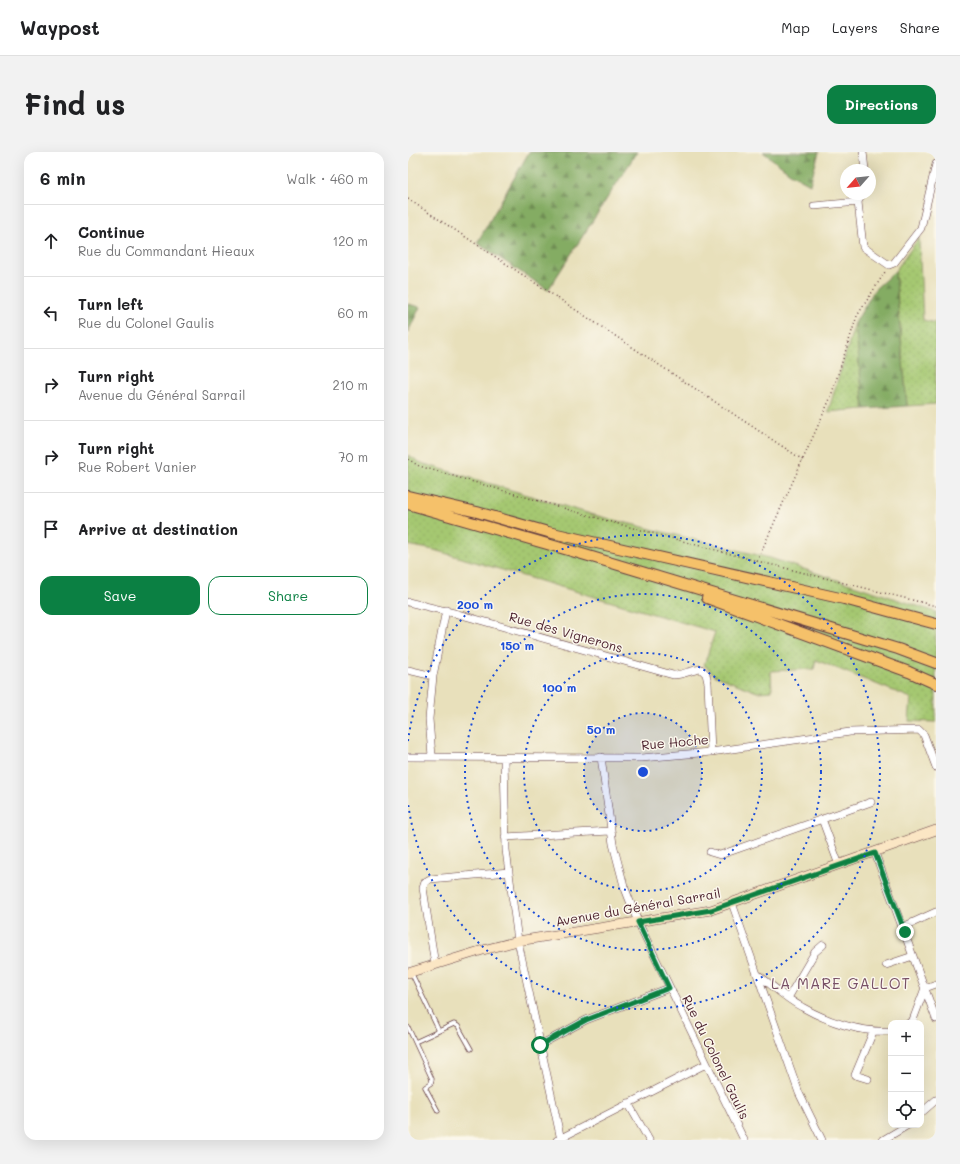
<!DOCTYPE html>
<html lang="en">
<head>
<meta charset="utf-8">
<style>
  body { margin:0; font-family:Mali,sans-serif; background:#f2f2f2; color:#202124 }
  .controls { position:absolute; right:12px; bottom:12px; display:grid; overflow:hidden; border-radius:8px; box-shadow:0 4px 16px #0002 }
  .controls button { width:36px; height:36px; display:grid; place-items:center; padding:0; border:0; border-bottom:1px solid #e0e0e0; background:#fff; color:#202124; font:20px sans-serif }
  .compass { position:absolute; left:432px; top:12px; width:36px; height:36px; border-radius:50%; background:#fff; box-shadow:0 4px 16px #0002; rotate:243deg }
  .stop { position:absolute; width:12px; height:12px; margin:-9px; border:3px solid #0b8043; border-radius:50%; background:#fff }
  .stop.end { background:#0b8043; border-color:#fff; box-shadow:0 1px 4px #0008 }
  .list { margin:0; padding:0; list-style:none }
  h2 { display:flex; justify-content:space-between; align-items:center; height:52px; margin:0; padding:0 16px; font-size:17px }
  h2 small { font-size:13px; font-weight:400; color:#757577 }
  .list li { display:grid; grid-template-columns:26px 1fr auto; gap:12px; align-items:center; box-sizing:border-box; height:72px; padding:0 16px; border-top:1px solid #e0e0e0 }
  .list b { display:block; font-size:15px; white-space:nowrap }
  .list p { margin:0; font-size:13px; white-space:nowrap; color:#757577 }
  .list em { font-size:13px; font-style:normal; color:#757577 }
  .actions { display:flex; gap:8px; padding:12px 16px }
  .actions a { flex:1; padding:9px 0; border:1px solid #0b8043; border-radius:12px; text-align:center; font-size:14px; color:#0b8043 }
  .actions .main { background:#0b8043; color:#fff }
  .icon { flex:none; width:22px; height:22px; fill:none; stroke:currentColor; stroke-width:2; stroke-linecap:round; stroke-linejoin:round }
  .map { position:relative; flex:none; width:528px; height:988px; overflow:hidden; border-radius:12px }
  header { display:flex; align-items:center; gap:24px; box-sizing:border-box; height:56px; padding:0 20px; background:#fff; border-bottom:1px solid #e0e0e0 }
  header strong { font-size:19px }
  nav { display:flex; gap:22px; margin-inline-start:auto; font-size:14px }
  .intro { display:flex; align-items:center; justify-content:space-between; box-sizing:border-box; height:96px; padding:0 24px }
  h1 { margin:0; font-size:28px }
  .button { padding:10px 18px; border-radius:12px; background:#0b8043; color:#fff; font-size:14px; font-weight:700 }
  main { display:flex; gap:24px; padding:0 24px }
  aside { flex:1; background:#fff; border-radius:12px; box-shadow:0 4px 16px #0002 }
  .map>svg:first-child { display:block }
  .grass { fill:url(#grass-dots); stroke:#78744e }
  .forest { fill:url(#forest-firs); stroke:#676647 }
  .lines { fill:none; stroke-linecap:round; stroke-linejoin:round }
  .lane-casing { stroke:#623c41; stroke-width:5 }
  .street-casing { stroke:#623c41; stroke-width:8 }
  .secondary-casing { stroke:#623c41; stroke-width:10 }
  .primary-casing { stroke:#623c41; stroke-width:12 }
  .path { stroke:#623c41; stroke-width:1.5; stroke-dasharray:1 3; stroke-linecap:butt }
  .lane { stroke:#fff; stroke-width:3.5 }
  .street { stroke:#fff; stroke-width:7 }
  .secondary { stroke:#fbe6c4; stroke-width:9 }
  .primary { stroke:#f5c16b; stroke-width:10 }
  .route { stroke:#0b8043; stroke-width:5 }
  .ring { fill:none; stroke:#1d4ed8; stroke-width:2; stroke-dasharray:2 4 }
  .labels { text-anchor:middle; stroke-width:3; stroke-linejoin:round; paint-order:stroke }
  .street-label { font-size:13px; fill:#4a1f2b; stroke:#fbf7ec }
  .quarter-label { font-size:15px; letter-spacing:1px; fill:#785066; stroke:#fbf7ec }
  .centre { fill:#1d4ed8; stroke:#fbf7ec; stroke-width:2 }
  .ring-label { font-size:12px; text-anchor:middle; font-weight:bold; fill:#1d4ed8; stroke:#fbf7ec; stroke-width:3; stroke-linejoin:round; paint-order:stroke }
</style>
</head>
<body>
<header>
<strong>Waypost</strong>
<nav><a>Map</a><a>Layers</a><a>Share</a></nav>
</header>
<div class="intro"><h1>Find us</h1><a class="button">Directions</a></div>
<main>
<aside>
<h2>6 min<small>Walk · 460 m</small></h2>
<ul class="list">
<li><svg class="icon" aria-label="ahead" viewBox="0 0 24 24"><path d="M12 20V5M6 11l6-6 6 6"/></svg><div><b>Continue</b><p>Rue du Commandant Hieaux</p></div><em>120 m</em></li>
<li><svg class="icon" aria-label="left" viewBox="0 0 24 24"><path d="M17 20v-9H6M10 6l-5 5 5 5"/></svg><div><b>Turn left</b><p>Rue du Colonel Gaulis</p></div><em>60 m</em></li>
<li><svg class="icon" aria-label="right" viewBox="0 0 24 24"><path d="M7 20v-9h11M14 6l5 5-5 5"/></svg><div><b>Turn right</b><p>Avenue du Général Sarrail</p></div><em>210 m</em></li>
<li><svg class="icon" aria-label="right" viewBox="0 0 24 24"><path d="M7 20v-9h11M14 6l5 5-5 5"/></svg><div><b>Turn right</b><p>Rue Robert Vanier</p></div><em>70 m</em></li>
<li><svg class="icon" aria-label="arrive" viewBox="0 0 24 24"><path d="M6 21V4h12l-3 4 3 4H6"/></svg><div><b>Arrive at destination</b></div></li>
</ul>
<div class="actions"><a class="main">Save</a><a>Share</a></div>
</aside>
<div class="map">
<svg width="528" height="988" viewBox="0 0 528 988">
  <defs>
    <pattern id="grass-dots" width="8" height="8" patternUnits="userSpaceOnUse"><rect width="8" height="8" fill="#a5c871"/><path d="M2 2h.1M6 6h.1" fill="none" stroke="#90ab62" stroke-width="1.8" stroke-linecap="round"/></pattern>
    <pattern id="forest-firs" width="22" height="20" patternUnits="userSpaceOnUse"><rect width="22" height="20" fill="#84ac63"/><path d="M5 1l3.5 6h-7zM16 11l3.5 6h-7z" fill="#6e8b52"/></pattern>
  </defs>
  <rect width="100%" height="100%" fill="#fbf7ec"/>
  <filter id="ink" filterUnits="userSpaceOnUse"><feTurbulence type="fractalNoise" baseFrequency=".025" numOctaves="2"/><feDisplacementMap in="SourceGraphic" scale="8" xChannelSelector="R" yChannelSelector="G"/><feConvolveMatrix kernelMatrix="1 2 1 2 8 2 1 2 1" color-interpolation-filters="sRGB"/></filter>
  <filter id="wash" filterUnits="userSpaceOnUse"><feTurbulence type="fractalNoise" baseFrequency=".012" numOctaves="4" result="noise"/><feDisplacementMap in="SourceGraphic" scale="16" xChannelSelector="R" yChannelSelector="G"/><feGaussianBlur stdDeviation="0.9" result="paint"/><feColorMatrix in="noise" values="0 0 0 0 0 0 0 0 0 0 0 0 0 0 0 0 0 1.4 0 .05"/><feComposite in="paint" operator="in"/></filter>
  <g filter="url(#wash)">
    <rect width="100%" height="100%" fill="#e8e0bb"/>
    <path class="grass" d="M511 86 515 168 528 171V252L499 254 487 119Z
      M447 171 456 257 420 260Z
      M0 303 13 311 186 363 362 406 528 460V570L501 569 503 546 408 508 406 517 363 519 364 539 349 540 308 524 296 513 307 480 26 398 0 393Z"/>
    <path class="forest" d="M121 0H229L140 138 69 91Z
      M355 0H411L402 32 382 21Z
      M487 119 499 254 456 257 447 171 467 137Z
      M0 152 12 155 0 180Z"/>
  </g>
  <g filter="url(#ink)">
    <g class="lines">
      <g class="lane-casing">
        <path id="lane" d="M3 820 31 879
          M0 875 24 927 23 931 17 935 30 959
          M7 890 46 872 50 874 63 897"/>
      </g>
      <g class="street-casing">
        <path id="street" d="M455 0 457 18
          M454 42 450 50 455 95 481 113 486 111 513 76 528 12
          M406 54 450 50
          M0 450 50 462 265 523C275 523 283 518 293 517L298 522 300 531 303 600
          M0 518 25 524
          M24 604 21 567 25 524 38 458
          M0 605 233 606 303 600 442 580 511 578 516 583 528 615
          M193 605 205 692 216 734 230 770 336 988
          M96 606 98 698 110 789 153 988
          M414 667 431 713
          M97 685 202 679
          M302 700 312 703 463 650
          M467 701 528 867
          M324 751 391 941 414 988
          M495 775 528 760
          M27 813 15 736 17 730 22 727 101 720
          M478 813 505 804
          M349 822C364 833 378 847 394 855 420 870 454 881 483 879
          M380 846 407 800 415 793
          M501 871 505 868 517 836 528 832
          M132 893 178 868 261 836
          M460 927 447 923 465 880
          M220 951 241 988
          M513 961 528 948
          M149 988 298 912
          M475 988 500 973"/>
      </g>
      <g class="secondary-casing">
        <path id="secondary" d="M0 821 75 798 110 789 303 758 528 678"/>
      </g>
      <g class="primary-casing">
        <path id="primary" d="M0 344 69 360 140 380 436 447 528 472
          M0 352 174 402 490 497 528 511
          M299 446 501 520 528 532"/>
      </g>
      <path class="path" d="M0 47 395 308
        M0 307 11 314 203 370 349 409 422 247 449 164 477 120
        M349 409 528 454"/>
      <use href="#lane" class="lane"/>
      <use href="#street" class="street"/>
      <use href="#secondary" class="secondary"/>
      <use href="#primary" class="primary"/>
    </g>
  </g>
  <g class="lines" filter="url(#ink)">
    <path class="route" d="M132 893 178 868 261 836 230 770 303 758 467 701 497 780"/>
  </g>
  <circle cx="235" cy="620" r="59" fill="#1d4ed8" fill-opacity=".12"/>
  <g class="ring">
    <circle cx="235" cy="620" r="59"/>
    <circle cx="235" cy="620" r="119"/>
    <circle cx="235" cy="620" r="178"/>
    <path d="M0 589A237 237 0 1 1 0 651"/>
  </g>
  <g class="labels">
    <g class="street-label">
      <text transform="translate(158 480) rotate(16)" y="5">Rue des Vignerons</text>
      <text transform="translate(267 590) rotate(-5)" y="5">Rue Hoche</text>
      <text transform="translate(230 755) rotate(-10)" y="5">Avenue du Général Sarrail</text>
      <text transform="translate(308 905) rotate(64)" y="5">Rue du Colonel Gaulis</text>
    </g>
    <g class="quarter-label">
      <text x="433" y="837">LA MARE GALLOT</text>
    </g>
  </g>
  <circle cx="235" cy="620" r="6" class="centre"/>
  <g class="ring-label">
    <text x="67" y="457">200 m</text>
    <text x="109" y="498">150 m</text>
    <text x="151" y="540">100 m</text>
    <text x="193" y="582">50 m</text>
  </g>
</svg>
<div class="controls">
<button>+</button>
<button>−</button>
<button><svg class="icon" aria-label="locate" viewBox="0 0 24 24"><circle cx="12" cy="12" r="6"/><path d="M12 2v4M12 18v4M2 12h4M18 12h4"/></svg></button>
</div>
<svg class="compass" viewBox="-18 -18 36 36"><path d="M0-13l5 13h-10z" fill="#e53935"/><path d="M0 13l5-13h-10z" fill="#757577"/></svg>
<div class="stop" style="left:132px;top:893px"></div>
<div class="stop end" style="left:497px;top:780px"></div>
</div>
</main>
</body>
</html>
